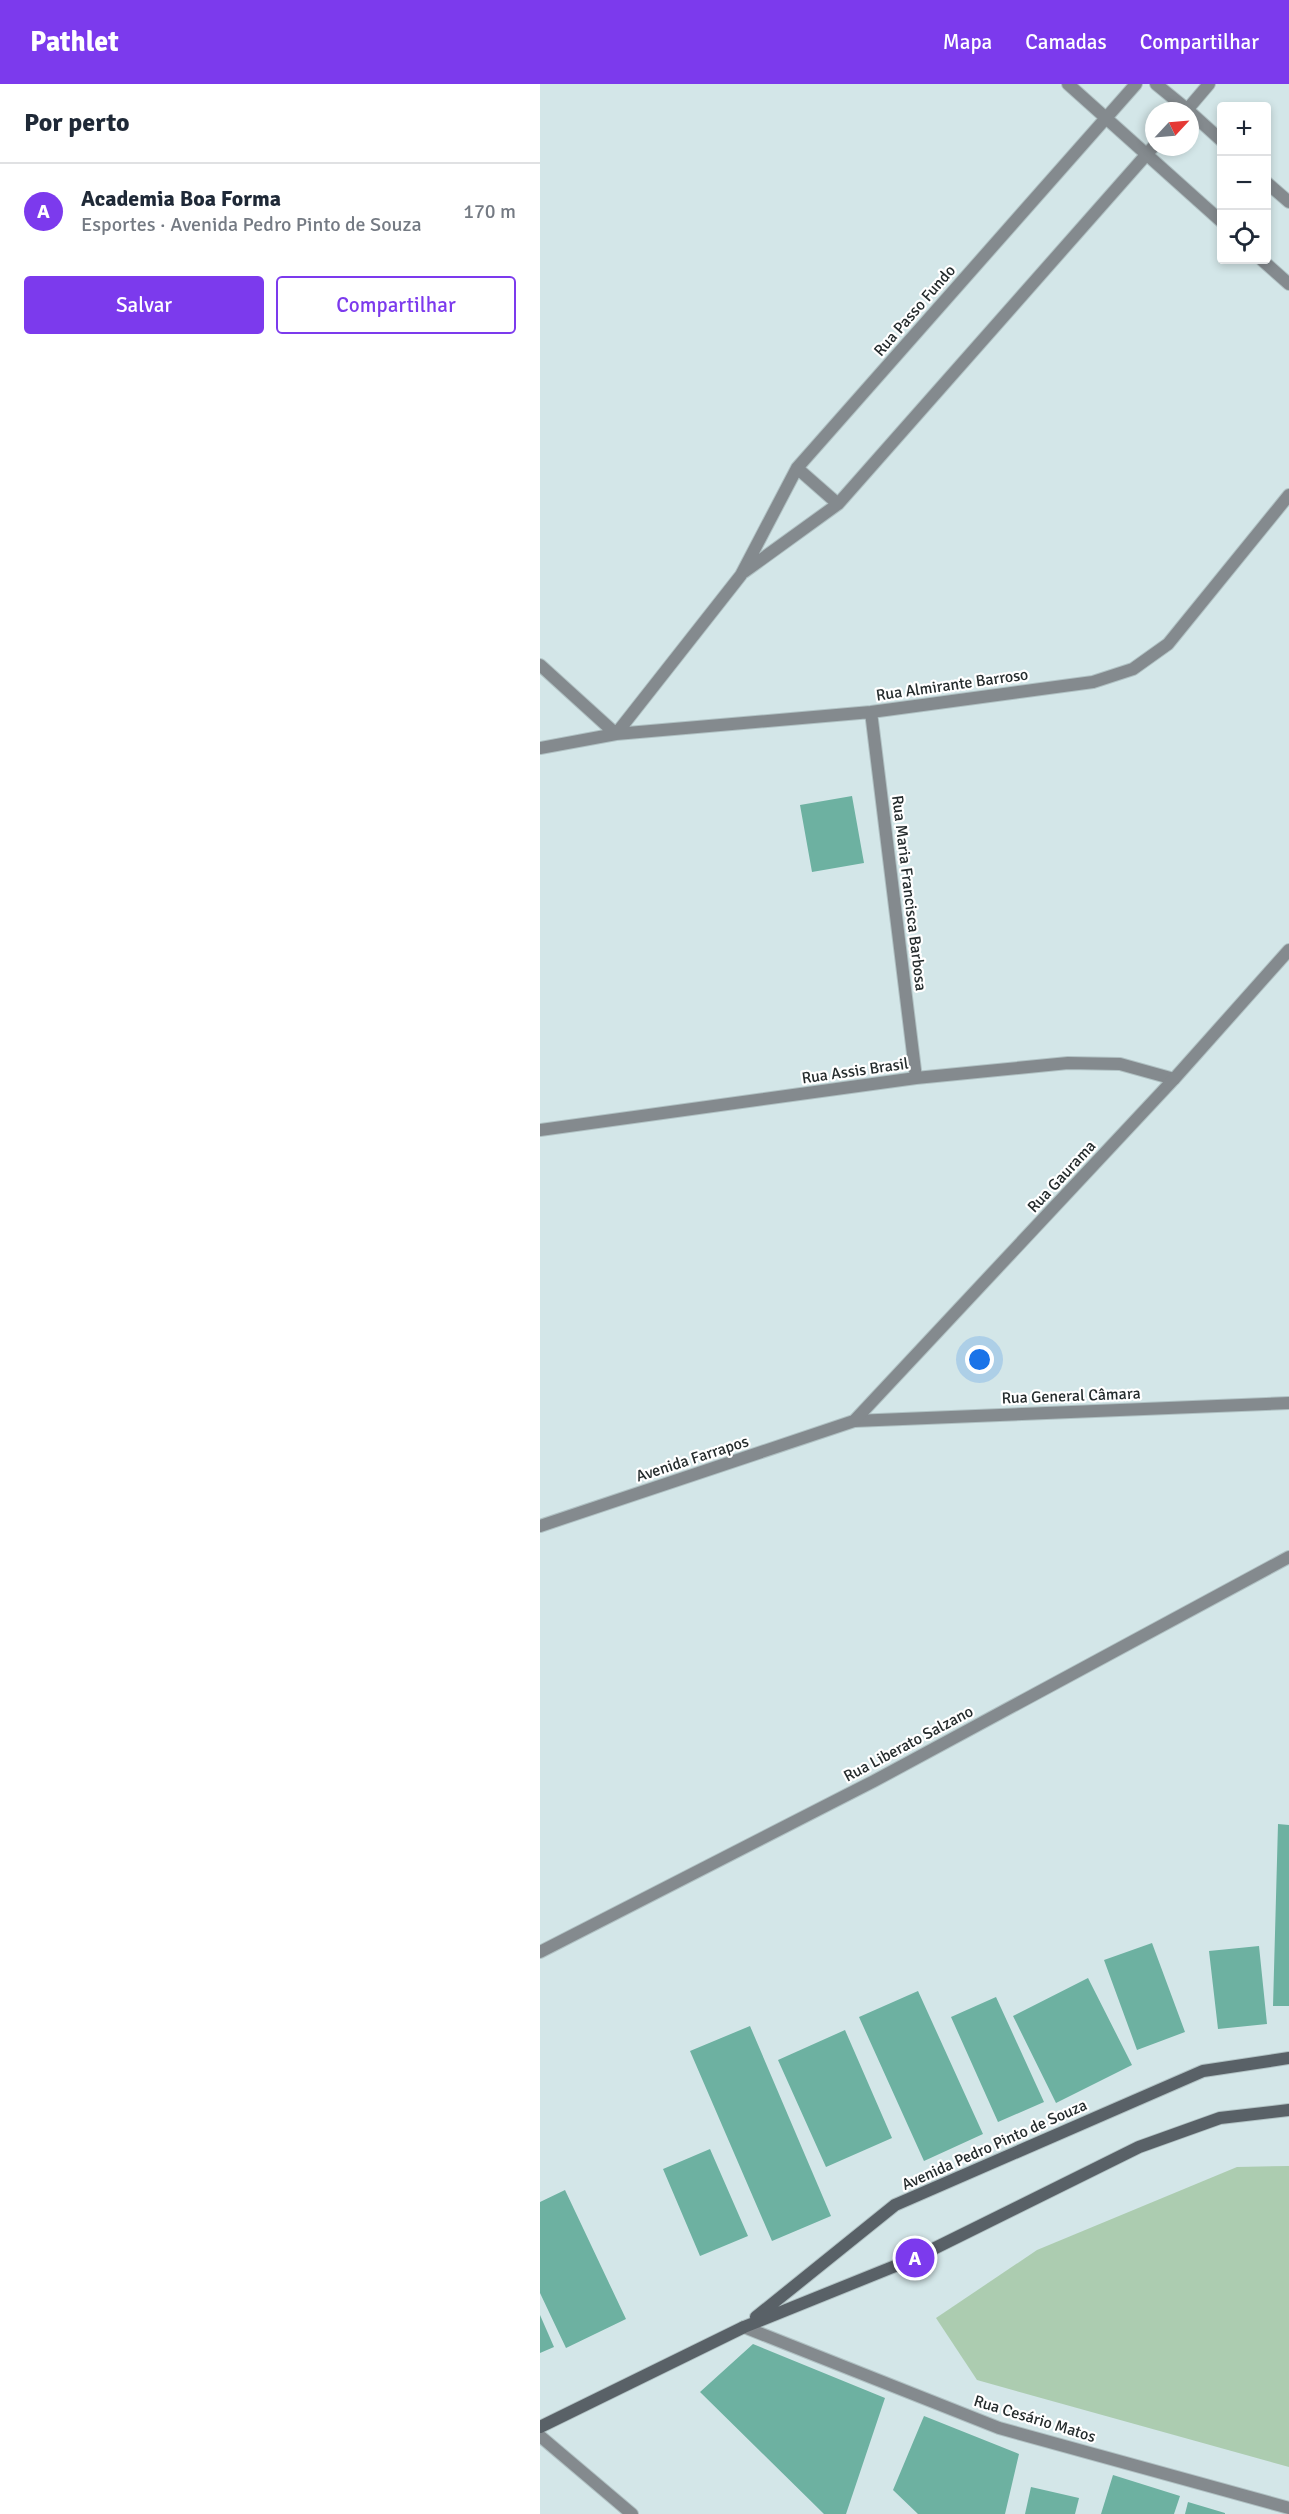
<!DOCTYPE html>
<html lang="pt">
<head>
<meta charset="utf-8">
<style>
  body { margin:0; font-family:Signika,sans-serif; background:#f2f2f3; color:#1f2937 }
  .controls { position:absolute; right:18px; top:18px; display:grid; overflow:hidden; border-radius:6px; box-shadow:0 3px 9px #0003 }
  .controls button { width:54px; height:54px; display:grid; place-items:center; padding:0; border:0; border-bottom:2px solid #e0e1e3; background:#fff; color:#1f2937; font:30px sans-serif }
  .compass { position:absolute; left:605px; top:18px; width:54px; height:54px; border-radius:50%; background:#fff; box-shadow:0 3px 9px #0003; rotate:64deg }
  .you { position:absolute; left:440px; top:1276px; width:21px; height:21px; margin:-15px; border:4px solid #fff; border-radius:50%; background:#1a73e8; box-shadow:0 0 0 9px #1a73e833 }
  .badge { display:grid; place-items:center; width:39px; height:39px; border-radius:50%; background:#7c3aed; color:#fff; font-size:20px; font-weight:700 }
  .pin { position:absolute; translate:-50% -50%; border:3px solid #fff; box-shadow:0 2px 6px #0006 }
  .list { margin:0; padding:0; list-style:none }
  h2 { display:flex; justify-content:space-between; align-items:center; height:78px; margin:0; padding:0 24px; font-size:26px }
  h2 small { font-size:20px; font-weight:400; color:#747a83 }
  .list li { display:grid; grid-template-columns:39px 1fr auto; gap:18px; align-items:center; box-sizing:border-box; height:96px; padding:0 24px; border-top:2px solid #e0e1e3 }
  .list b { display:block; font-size:22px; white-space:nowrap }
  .list p { margin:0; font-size:20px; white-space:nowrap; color:#747a83 }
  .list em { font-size:20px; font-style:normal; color:#747a83 }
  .actions { display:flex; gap:12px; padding:18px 24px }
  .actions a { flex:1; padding:14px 0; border:2px solid #7c3aed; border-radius:6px; text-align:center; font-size:21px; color:#7c3aed }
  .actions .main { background:#7c3aed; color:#fff }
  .icon { flex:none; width:33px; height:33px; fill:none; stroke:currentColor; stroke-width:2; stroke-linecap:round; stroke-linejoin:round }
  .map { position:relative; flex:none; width:749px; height:2430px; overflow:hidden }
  header { display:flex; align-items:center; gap:36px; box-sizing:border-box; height:84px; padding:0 30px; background:#7c3aed; color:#fff }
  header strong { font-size:28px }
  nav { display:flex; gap:33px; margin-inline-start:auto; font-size:21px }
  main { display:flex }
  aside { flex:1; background:#fff }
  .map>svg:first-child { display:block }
  .green { fill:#acccb0 }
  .building { fill:#6db1a1 }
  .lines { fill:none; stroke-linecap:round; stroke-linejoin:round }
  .minor-casing { stroke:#b0c1c3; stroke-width:14 }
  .tertiary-casing { stroke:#b0c1c3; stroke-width:14 }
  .secondary-casing { stroke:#b0c1c3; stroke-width:14 }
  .minor { stroke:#848a8e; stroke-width:12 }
  .tertiary { stroke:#848a8e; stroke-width:12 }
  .secondary { stroke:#596167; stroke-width:12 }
  .labels { text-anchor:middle; stroke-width:4.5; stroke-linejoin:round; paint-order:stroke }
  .street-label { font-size:16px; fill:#252c2d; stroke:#fff }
</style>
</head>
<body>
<header>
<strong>Pathlet</strong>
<nav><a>Mapa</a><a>Camadas</a><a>Compartilhar</a></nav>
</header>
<main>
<aside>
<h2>Por perto<small></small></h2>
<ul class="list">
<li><span class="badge">A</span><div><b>Academia Boa Forma</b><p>Esportes · Avenida Pedro Pinto de Souza</p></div><em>170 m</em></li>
</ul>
<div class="actions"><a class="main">Salvar</a><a>Compartilhar</a></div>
</aside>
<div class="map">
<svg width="749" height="2430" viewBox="0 0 749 2430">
  <rect width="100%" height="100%" fill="#d3e6e8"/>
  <path class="green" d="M749 2082V2383L437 2296 396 2234 497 2166 697 2083Z"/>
  <path class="building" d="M312 712 324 779 272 788 260 721Z
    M738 1740 749 1741V1922H733Z
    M612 1859 645 1948 597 1966 564 1876Z
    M719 1862 727 1940 678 1945 669 1867Z
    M548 1894 592 1981 516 2019 473 1932Z
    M378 1907 443 2050 384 2077 319 1933Z
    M456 1913 504 2018 458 2038 411 1933Z
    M210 1942 291 2132 232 2157 150 1967Z
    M305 1946 352 2054 286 2083 238 1976Z
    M170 2065 208 2152 160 2172 123 2085Z
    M25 2106 86 2235 26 2264 0 2209V2118Z
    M0 2231 14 2263 0 2269Z
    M213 2260 345 2314 306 2430H284L160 2308Z
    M384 2332 479 2370 465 2430H378L353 2406Z
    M573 2391 640 2412 634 2430H561Z
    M491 2403 539 2414 535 2430H485Z
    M648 2418 685 2429V2430H645Z"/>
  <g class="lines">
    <g class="minor-casing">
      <path id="minor" d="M528 0 682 138
        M616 0 649 27
        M646 27 669 0
        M650 28 682 57
        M726 98 749 118
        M722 176 749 200
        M257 384 298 420
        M204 488 298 420 614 62
        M0 581 76 650
        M331 628 376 994
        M76 650 201 491 257 384 596 0
        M0 664 76 650 331 628 553 598 593 585 628 560 749 411
        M0 1046 376 994 528 979 580 980 634 995
        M314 1337 749 1319
        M0 1868 334 1697 749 1473
        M204 2243 459 2344 749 2424"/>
    </g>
    <g class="tertiary-casing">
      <path id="tertiary" d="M0 1442 314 1337 634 995 749 866
        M0 2352 92 2430"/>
    </g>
    <g class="secondary-casing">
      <path id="secondary" d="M216 2233 355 2121 663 1987 749 1974
        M0 2343 204 2243 375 2174 599 2063 680 2034 749 2026"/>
    </g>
    <use href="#minor" class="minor"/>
    <use href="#tertiary" class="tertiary"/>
    <use href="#secondary" class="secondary"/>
  </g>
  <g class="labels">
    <g class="street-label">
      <text transform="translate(374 226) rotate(-49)" y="6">Rua Passo Fundo</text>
      <text transform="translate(412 600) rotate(-8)" y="6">Rua Almirante Barroso</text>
      <text transform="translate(370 809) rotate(83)" y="6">Rua Maria Francisca Barbosa</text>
      <text transform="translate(315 986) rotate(-8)" y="6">Rua Assis Brasil</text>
      <text transform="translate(521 1092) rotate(-47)" y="6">Rua Gaurama</text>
      <text transform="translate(531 1311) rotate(-2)" y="6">Rua General Câmara</text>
      <text transform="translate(152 1374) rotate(-18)" y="6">Avenida Farrapos</text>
      <text transform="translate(368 1659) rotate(-28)" y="6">Rua Liberato Salzano</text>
      <text transform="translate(454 2060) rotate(-24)" y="6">Avenida Pedro Pinto de Souza</text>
      <text transform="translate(495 2334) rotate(17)" y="6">Rua Cesário Matos</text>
    </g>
  </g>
</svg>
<div class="controls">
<button>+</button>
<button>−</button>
<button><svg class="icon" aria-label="locate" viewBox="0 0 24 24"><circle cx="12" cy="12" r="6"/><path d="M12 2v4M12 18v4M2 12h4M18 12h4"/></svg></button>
</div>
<svg class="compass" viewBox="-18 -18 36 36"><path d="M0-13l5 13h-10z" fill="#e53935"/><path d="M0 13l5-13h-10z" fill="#747a83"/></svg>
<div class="you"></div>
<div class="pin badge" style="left:375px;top:2174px">A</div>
</div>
</main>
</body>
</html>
